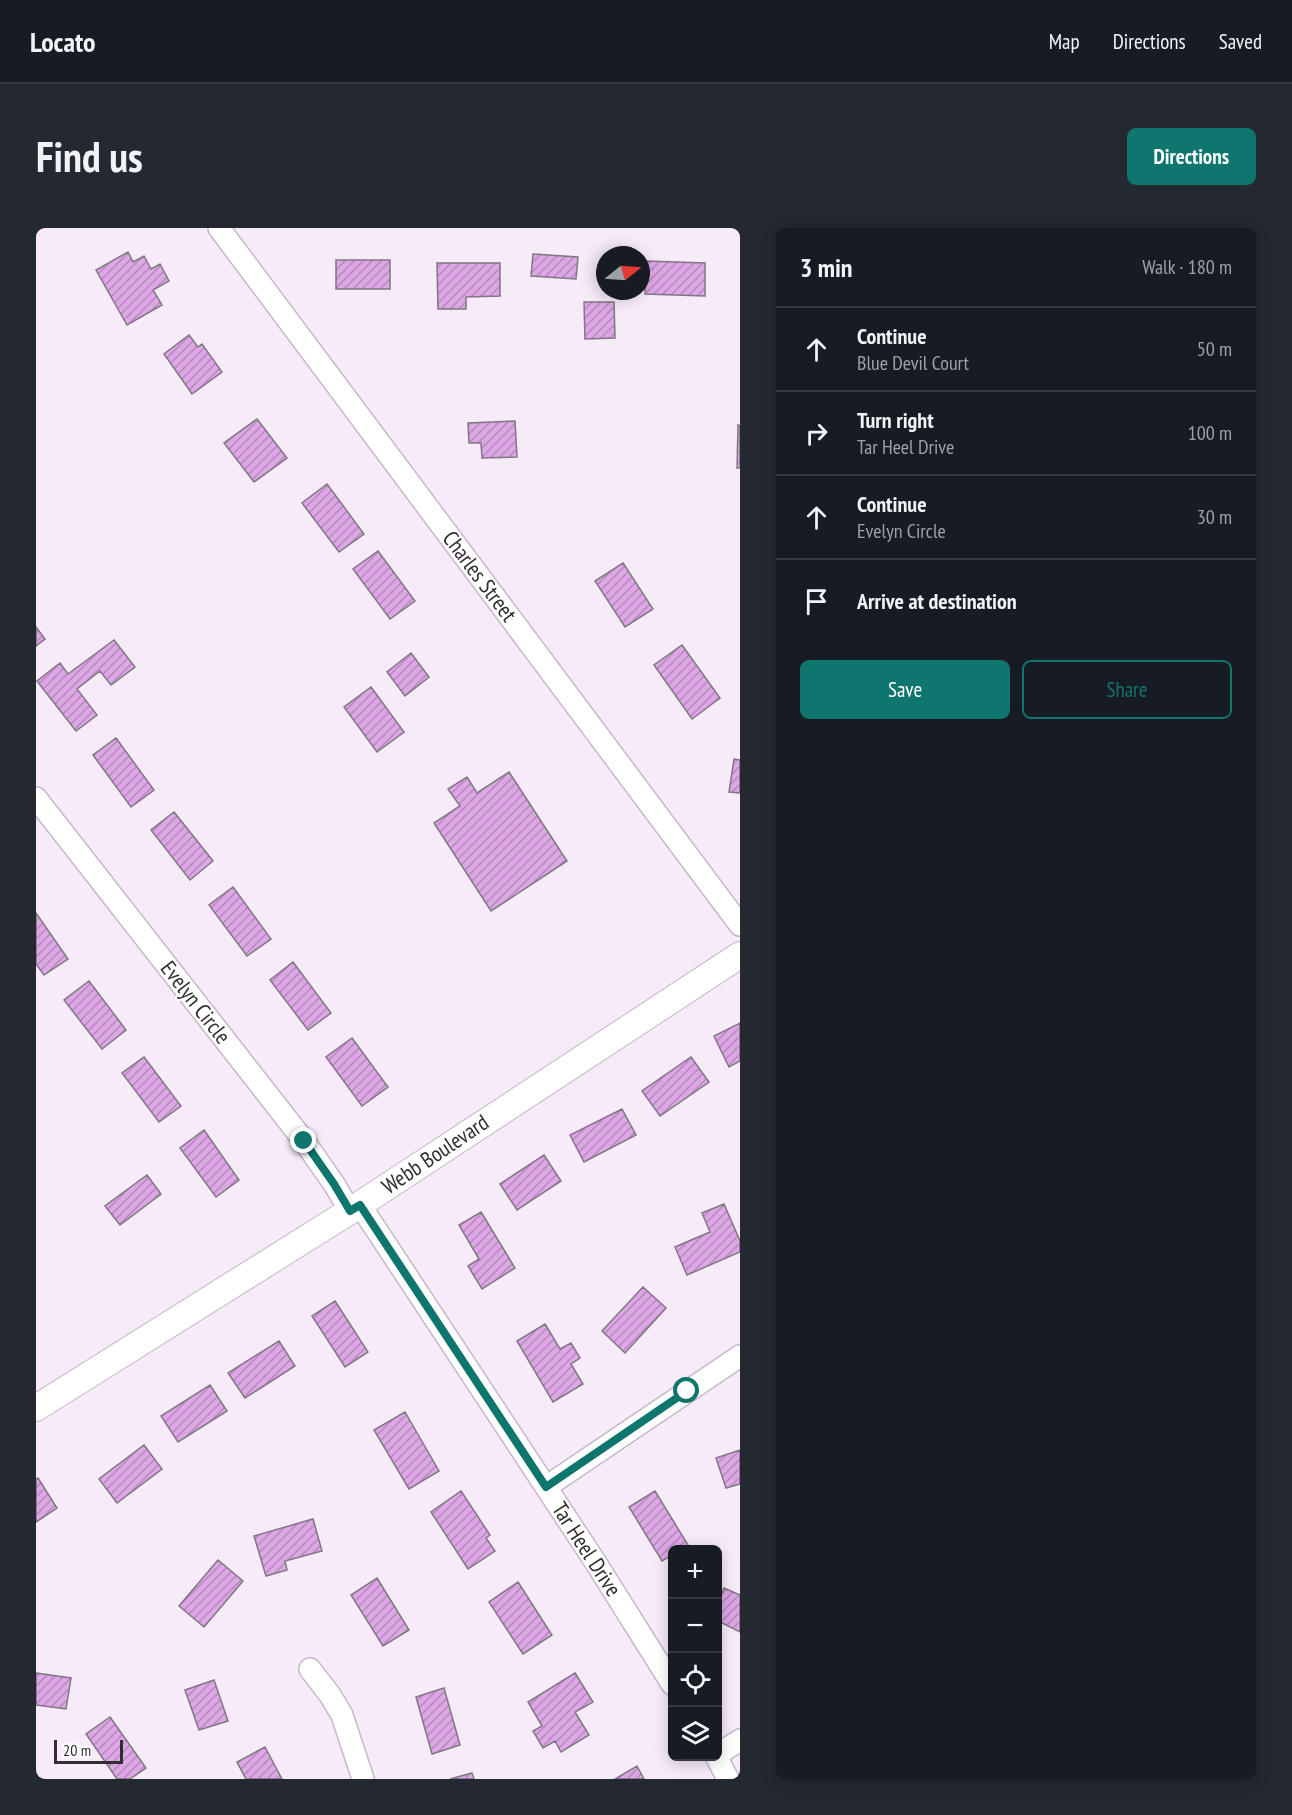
<!DOCTYPE html>
<html lang="en">
<head>
<meta charset="utf-8">
<style>
  body { margin:0; font-family:"PT Sans Narrow",sans-serif; background:#242831; color:#f1f3f6 }
  .controls { position:absolute; right:18px; bottom:18px; display:grid; overflow:hidden; border-radius:9px; box-shadow:0 3px 15px #0003 }
  .controls button { width:54px; height:54px; display:grid; place-items:center; padding:0; border:0; border-bottom:2px solid #363941; background:#171b24; color:#f1f3f6; font:30px sans-serif }
  .compass { position:absolute; left:560px; top:18px; width:54px; height:54px; border-radius:50%; background:#171b24; box-shadow:0 3px 15px #0003; rotate:73deg }
  .scale { position:absolute; left:18px; bottom:15px; width:69px; box-sizing:border-box; padding-left:6px; border:3px solid #322d32; border-top:0; font-size:16px; line-height:21px; white-space:nowrap; color:#322d32; -webkit-text-stroke:4px #fff; paint-order:stroke }
  .stop { position:absolute; width:18px; height:18px; margin:-14px; border:4px solid #0f766e; border-radius:50%; background:#fff }
  .stop.end { background:#0f766e; border-color:#fff; box-shadow:0 2px 6px #0008 }
  .list { margin:0; padding:0; list-style:none }
  h2 { display:flex; justify-content:space-between; align-items:center; height:78px; margin:0; padding:0 24px; font-size:26px }
  h2 small { font-size:20px; font-weight:400; color:#9ea1a6 }
  .list li { display:grid; grid-template-columns:39px 1fr auto; gap:18px; align-items:center; box-sizing:border-box; height:84px; padding:0 24px; border-top:2px solid #363941 }
  .list b { display:block; font-size:22px; white-space:nowrap }
  .list p { margin:0; font-size:20px; white-space:nowrap; color:#9ea1a6 }
  .list em { font-size:20px; font-style:normal; color:#9ea1a6 }
  .actions { display:flex; gap:12px; padding:18px 24px }
  .actions a { flex:1; padding:14px 0; border:2px solid #0f766e; border-radius:9px; text-align:center; font-size:21px; color:#0f766e }
  .actions .main { background:#0f766e; color:#fff }
  .icon { flex:none; width:33px; height:33px; fill:none; stroke:currentColor; stroke-width:2; stroke-linecap:round; stroke-linejoin:round }
  .map { position:relative; flex:none; width:704px; height:1551px; overflow:hidden; border-radius:9px }
  header { display:flex; align-items:center; gap:36px; box-sizing:border-box; height:84px; padding:0 30px; background:#171b24; border-bottom:2px solid #363941 }
  header strong { font-size:28px }
  nav { display:flex; gap:33px; margin-inline-start:auto; font-size:21px }
  .intro { display:flex; align-items:center; justify-content:space-between; box-sizing:border-box; height:144px; padding:0 36px }
  h1 { margin:0; font-size:42px }
  .button { padding:15px 27px; border-radius:9px; background:#0f766e; color:#fff; font-size:21px; font-weight:700 }
  main { display:flex; gap:36px; padding:0 36px }
  aside { flex:1; background:#171b24; border-radius:9px; box-shadow:0 3px 15px #0003 }
  .map>svg:first-child { display:block }
  .building { fill:url(#building-hatch); stroke:#817683; stroke-width:1.5 }
  .lines { fill:none; stroke-linecap:round; stroke-linejoin:round }
  .minor-casing { stroke:#c5b9c7; stroke-width:24 }
  .tertiary-casing { stroke:#c5b9c7; stroke-width:28 }
  .minor { stroke:#fff; stroke-width:21 }
  .tertiary { stroke:#fff; stroke-width:26 }
  .route { stroke:#0f766e; stroke-width:8 }
  .labels { text-anchor:middle; stroke-width:4.5; stroke-linejoin:round; paint-order:stroke }
  .street-label { font-size:22px; fill:#322d32; stroke:#fff }
</style>
</head>
<body>
<header>
<strong>Locato</strong>
<nav><a>Map</a><a>Directions</a><a>Saved</a></nav>
</header>
<div class="intro"><h1>Find us</h1><a class="button">Directions</a></div>
<main>
<div class="map">
<svg width="704" height="1551" viewBox="0 0 704 1551">
  <defs>
    <pattern id="building-hatch" width="6" height="6" patternUnits="userSpaceOnUse" patternTransform="scale(1.5)"><rect width="6" height="6" fill="#dda7e6"/><path d="M-1 1l2-2M0 6l6-6M5 7l2-2" fill="none" stroke="#b488bb"/></pattern>
  </defs>
  <rect width="100%" height="100%" fill="#f7eaf9"/>
  <path class="building" d="M92 24 97 34 108 28 115 41 124 36 133 53 117 62 126 77 91 97 60 42Z
    M497 26 542 29 540 51 495 48Z
    M300 32H354V61H300Z
    M610 33 669 35V68L609 66Z
    M401 35H464V68L430 69V81H402Z
    M548 74H578L579 110 549 111Z
    M153 107 162 119 166 116 186 144 156 166 128 126Z
    M221 191 251 230 218 254 188 215Z
    M479 193 481 229 446 230 445 215H433L432 195Z
    M702 197 704 198V240H701Z
    M291 256 328 306 303 324 266 275Z
    M342 323 379 373 354 391 317 341Z
    M587 335 617 381 589 399 559 353Z
    M0 399 9 411 0 418Z
    M78 412 99 439 75 457 64 443 41 461 61 487 40 503 1 453 24 435 32 446Z
    M646 417 684 470 656 491 618 437Z
    M375 425 393 449 369 468 351 444Z
    M335 459 368 504 341 524 308 479Z
    M80 510 118 562 95 579 57 527Z
    M698 531 704 532V565L693 564Z
    M473 544 531 633 455 683 398 595 424 578 412 561 431 549 441 565Z
    M138 584 177 633 154 652 115 602Z
    M197 659 235 711 211 728 173 677Z
    M0 685 32 731 8 747 0 736Z
    M257 734 295 785 272 802 234 752Z
    M53 753 90 802 66 821 28 772Z
    M704 795V833L693 839 678 808Z
    M316 810 352 859 326 878 290 829Z
    M108 829 145 878 123 894 86 845Z
    M655 829 673 854 624 888 606 863Z
    M586 881 600 907 548 934 534 907Z
    M168 902 203 952 180 969 144 920Z
    M508 927 525 953 481 982 464 956Z
    M111 947 125 966 84 997 69 978Z
    M688 976 704 1013V1024L651 1047 639 1019 674 1004 666 985Z
    M445 984 479 1040 446 1061 432 1038 443 1031 423 997Z
    M607 1059 630 1080 589 1125 566 1103Z
    M299 1073 332 1124 309 1139 276 1088Z
    M509 1096 524 1121 535 1115 544 1130 535 1136 547 1156 517 1174 481 1113Z
    M243 1113 259 1138 209 1170 192 1145Z
    M174 1157 191 1183 142 1214 125 1188Z
    M369 1184 403 1243 373 1261 338 1202Z
    M108 1217 126 1241 81 1275 63 1251Z
    M704 1222V1256L690 1260 680 1230Z
    M2 1250 21 1280 0 1294V1251Z
    M425 1263 454 1307 450 1310 459 1323 432 1341 395 1284Z
    M619 1263 652 1317 645 1322H636V1327L626 1333 593 1279Z
    M277 1291 286 1323 249 1333 251 1342 230 1348 218 1308Z
    M182 1332 207 1353 168 1399 143 1378Z
    M341 1350 373 1402 347 1418 315 1367Z
    M482 1354 516 1407 487 1426 453 1374Z
    M688 1360 704 1367V1404L682 1393V1375Z
    M0 1445 35 1450 30 1481 0 1477Z
    M539 1445 557 1474 539 1484 553 1507 525 1524 519 1513 507 1520 497 1503 506 1498 492 1474Z
    M178 1452 192 1493 163 1502 149 1462Z
    M408 1460 424 1517 396 1526 380 1469Z
    M74 1489 110 1540 94 1551H81L50 1506Z
    M229 1519 246 1551H210L201 1534Z
    M601 1538 608 1551H579Z
    M436 1545 438 1551H414Z"/>
  <g class="lines">
    <g class="minor-casing">
      <path id="minor" d="M183 0 704 697
        M0 570 268 913 298 956 314 983
        M324 977 560 1335 636 1456
        M510 1259 704 1128
        M274 1441 294 1467 306 1487 327 1551
        M682 1526 704 1512
        M680 1528 692 1551"/>
    </g>
    <g class="tertiary-casing">
      <path id="tertiary" d="M0 1180 314 983 704 727"/>
    </g>
    <use href="#minor" class="minor"/>
    <use href="#tertiary" class="tertiary"/>
  </g>
  <g class="lines">
    <path class="route" d="M268 913 298 956 314 983 324 977 510 1259 651 1163"/>
  </g>
  <g class="labels">
    <g class="street-label">
      <text transform="translate(444 348) rotate(53)" y="8">Charles Street</text>
      <text transform="translate(160 774) rotate(52)" y="8">Evelyn Circle</text>
      <text transform="translate(399 926) rotate(-34)" y="8">Webb Boulevard</text>
      <text transform="translate(551 1321) rotate(57)" y="8">Tar Heel Drive</text>
    </g>
  </g>
</svg>
<div class="controls">
<button>+</button>
<button>−</button>
<button><svg class="icon" aria-label="locate" viewBox="0 0 24 24"><circle cx="12" cy="12" r="6"/><path d="M12 2v4M12 18v4M2 12h4M18 12h4"/></svg></button>
<button><svg class="icon" aria-label="layers" viewBox="0 0 24 24"><path d="M12 4l9 5-9 5-9-5zM3 14l9 5 9-5"/></svg></button>
</div>
<svg class="compass" viewBox="-18 -18 36 36"><path d="M0-13l5 13h-10z" fill="#e53935"/><path d="M0 13l5-13h-10z" fill="#9ea1a6"/></svg>
<div class="scale">20 m</div>
<div class="stop" style="left:651px;top:1163px"></div>
<div class="stop end" style="left:268px;top:913px"></div>
</div>
<aside>
<h2>3 min<small>Walk · 180 m</small></h2>
<ul class="list">
<li><svg class="icon" aria-label="ahead" viewBox="0 0 24 24"><path d="M12 20V5M6 11l6-6 6 6"/></svg><div><b>Continue</b><p>Blue Devil Court</p></div><em>50 m</em></li>
<li><svg class="icon" aria-label="right" viewBox="0 0 24 24"><path d="M7 20v-9h11M14 6l5 5-5 5"/></svg><div><b>Turn right</b><p>Tar Heel Drive</p></div><em>100 m</em></li>
<li><svg class="icon" aria-label="ahead" viewBox="0 0 24 24"><path d="M12 20V5M6 11l6-6 6 6"/></svg><div><b>Continue</b><p>Evelyn Circle</p></div><em>30 m</em></li>
<li><svg class="icon" aria-label="arrive" viewBox="0 0 24 24"><path d="M6 21V4h12l-3 4 3 4H6"/></svg><div><b>Arrive at destination</b></div></li>
</ul>
<div class="actions"><a class="main">Save</a><a>Share</a></div>
</aside>
</main>
</body>
</html>
